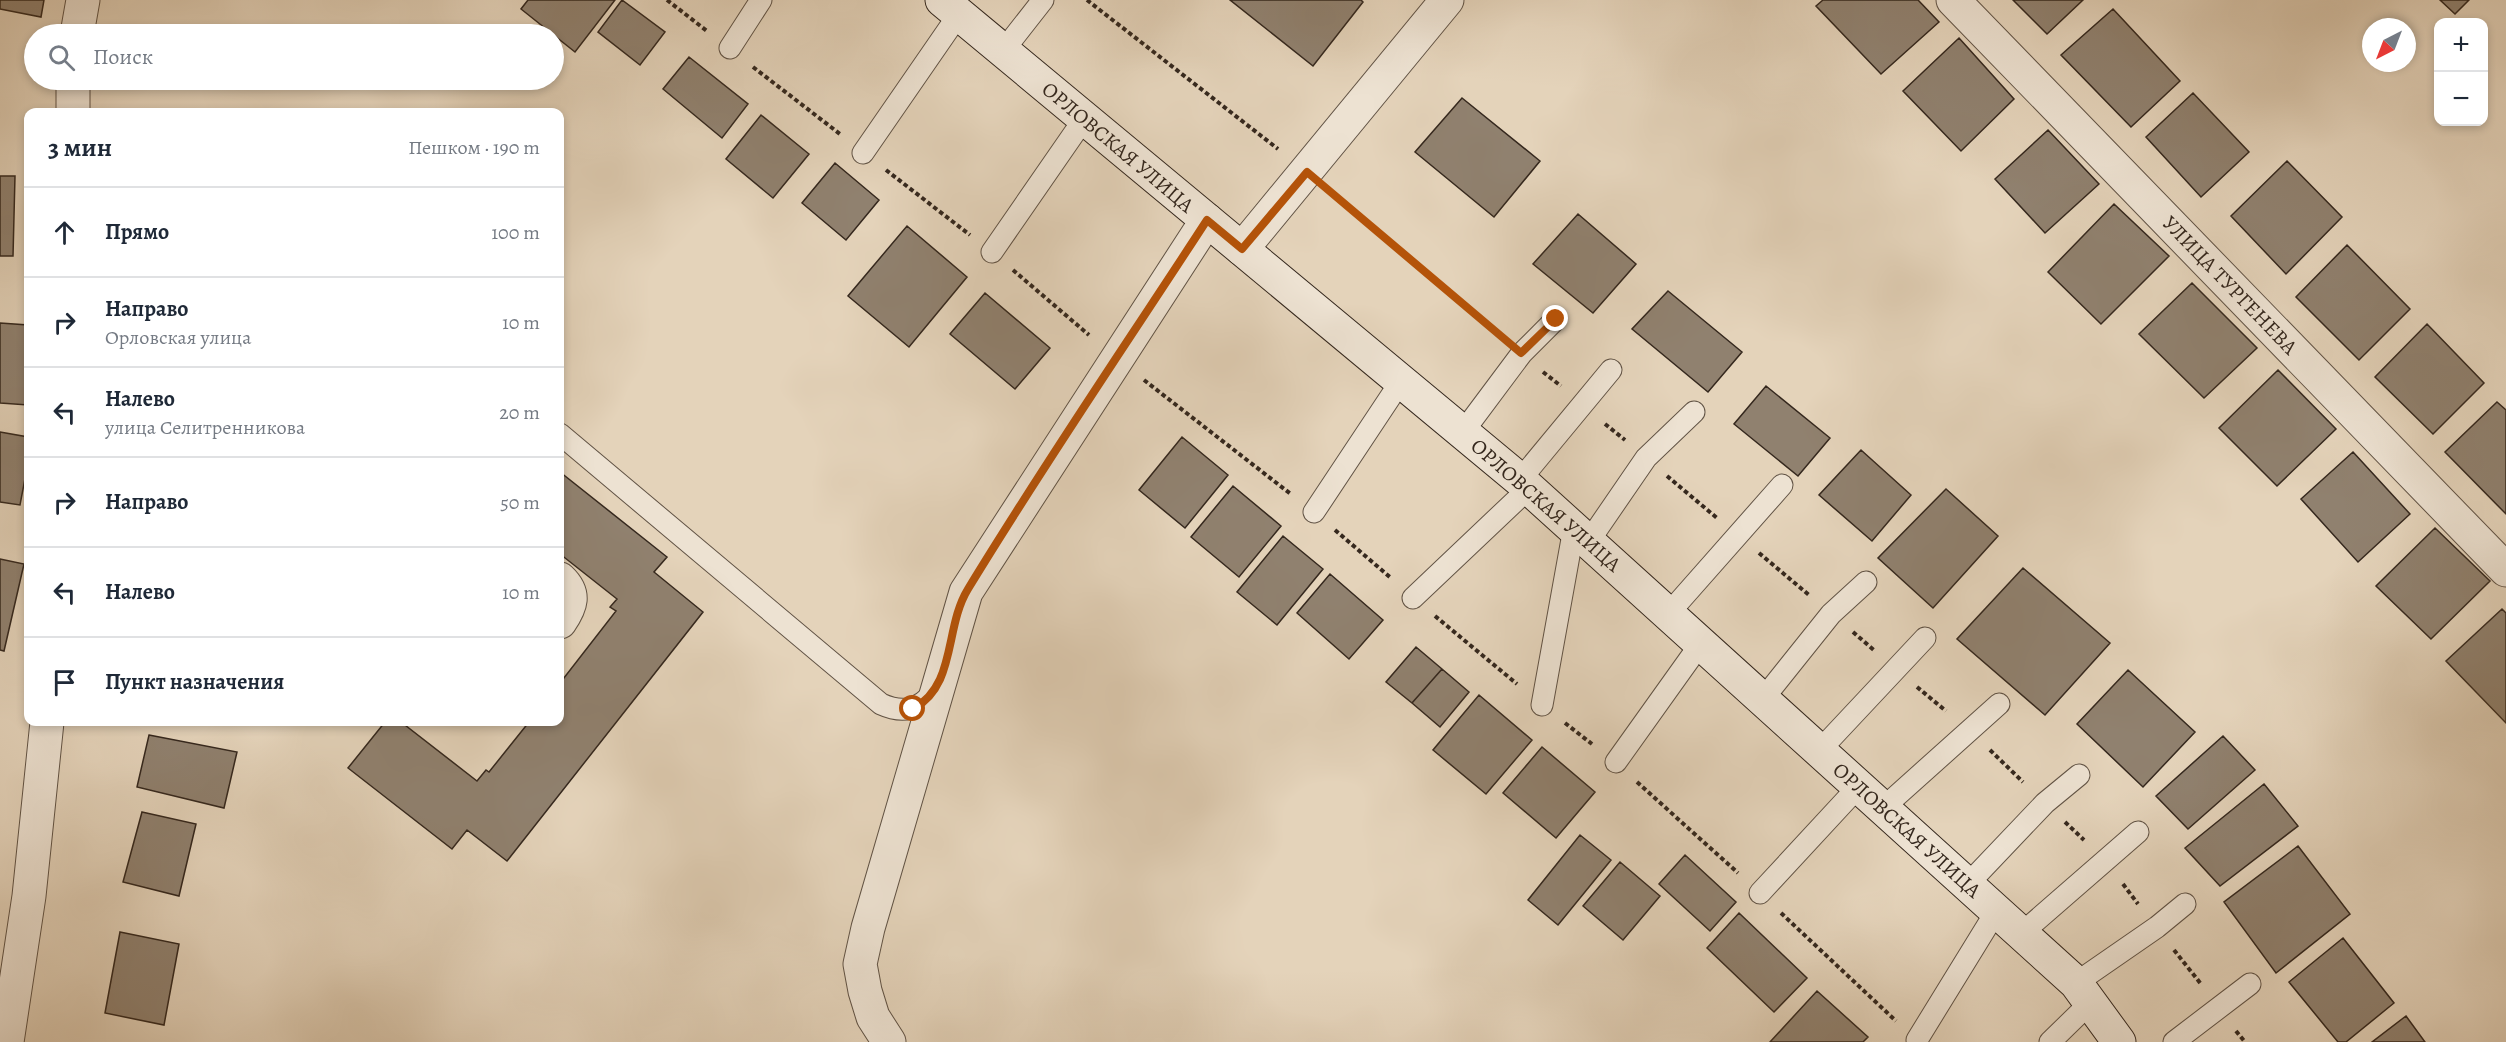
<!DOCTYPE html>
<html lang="ru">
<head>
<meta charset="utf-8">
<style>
  body { margin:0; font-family:Alegreya,serif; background:#f2f2f3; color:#1f2937 }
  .controls { position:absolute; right:18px; top:18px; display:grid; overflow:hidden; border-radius:12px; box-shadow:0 3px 9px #0003 }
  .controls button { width:54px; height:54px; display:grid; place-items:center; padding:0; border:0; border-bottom:2px solid #e0e1e3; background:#fff; color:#1f2937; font:30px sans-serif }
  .compass { position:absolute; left:2362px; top:18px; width:54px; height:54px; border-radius:50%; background:#fff; box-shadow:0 3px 9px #0003; rotate:222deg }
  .stop { position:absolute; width:18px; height:18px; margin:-14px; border:4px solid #b45309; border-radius:50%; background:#fff }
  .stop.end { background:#b45309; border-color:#fff; box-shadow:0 2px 6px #0008 }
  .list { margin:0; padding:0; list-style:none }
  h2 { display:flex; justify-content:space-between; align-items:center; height:78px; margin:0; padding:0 24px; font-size:26px }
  h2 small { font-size:20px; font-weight:400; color:#747a83 }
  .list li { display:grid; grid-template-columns:39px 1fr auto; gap:18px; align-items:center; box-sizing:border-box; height:90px; padding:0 24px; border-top:2px solid #e0e1e3 }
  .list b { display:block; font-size:22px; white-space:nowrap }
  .list p { margin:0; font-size:20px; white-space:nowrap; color:#747a83 }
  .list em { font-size:20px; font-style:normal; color:#747a83 }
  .icon { flex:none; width:33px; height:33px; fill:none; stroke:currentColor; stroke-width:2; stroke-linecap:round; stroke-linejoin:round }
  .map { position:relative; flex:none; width:2506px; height:1042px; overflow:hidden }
  .search { position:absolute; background:#fff; box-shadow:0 3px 9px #0003; left:24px; top:24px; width:540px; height:66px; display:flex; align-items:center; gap:15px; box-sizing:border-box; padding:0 21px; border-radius:33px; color:#747a83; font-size:22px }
  .panel { position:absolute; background:#fff; box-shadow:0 3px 9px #0003; left:24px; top:108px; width:540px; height:618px; border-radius:12px }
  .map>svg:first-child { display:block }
  .building { fill:#90816f; stroke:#35281e; stroke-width:1.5 }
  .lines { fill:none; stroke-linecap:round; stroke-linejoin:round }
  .lane-casing { stroke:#615345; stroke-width:23 }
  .street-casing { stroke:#615345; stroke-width:35 }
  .secondary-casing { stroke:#35281e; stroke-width:35 }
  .path { stroke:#35281e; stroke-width:4; stroke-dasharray:4.5 3; stroke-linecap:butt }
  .lane { stroke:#ede2d2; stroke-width:21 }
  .street { stroke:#ede2d2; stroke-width:33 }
  .secondary { stroke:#ede2d2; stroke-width:33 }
  .route { stroke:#b45309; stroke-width:8 }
  .labels { text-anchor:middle; stroke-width:6; stroke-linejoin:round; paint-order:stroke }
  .street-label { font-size:21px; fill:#35281e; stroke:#ede2d2 }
</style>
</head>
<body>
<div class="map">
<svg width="2506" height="1042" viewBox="0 0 2506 1042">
  <rect width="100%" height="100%" fill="#e4d3ba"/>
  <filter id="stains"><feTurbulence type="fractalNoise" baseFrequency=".00333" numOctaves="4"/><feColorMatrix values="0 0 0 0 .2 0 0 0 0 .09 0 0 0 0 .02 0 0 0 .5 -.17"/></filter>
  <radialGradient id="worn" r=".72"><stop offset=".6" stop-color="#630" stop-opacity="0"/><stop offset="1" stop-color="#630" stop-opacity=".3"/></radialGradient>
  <path class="building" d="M0 0H44L41 17 0 9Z
    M528 0H615L575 52 521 9Z
    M622 0 665 32 640 65 598 32Z
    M1230 0H1361L1363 2 1313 66Z
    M1823 0H1918L1939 22 1881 74 1816 6Z
    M2013 0H2083L2047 34Z
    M2440 0H2469L2455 14Z
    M2113 9 2180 81 2131 127 2061 55Z
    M1959 38 2014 99 1961 151 1903 91Z
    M689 57 748 104 722 138 663 89Z
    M2193 93 2249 152 2201 197 2146 137Z
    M1462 98 1540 161 1494 217 1415 152Z
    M761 115 809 154 773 198 726 159Z
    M2048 130 2099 184 2045 233 1995 179Z
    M2287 161 2342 217 2286 274 2231 216Z
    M835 163 879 200 846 240 802 203Z
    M0 176H15L13 256H0Z
    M2114 204 2169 256 2101 324 2048 272Z
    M1578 214 1636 264 1593 313 1533 264Z
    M907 226 967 277 909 347 848 296Z
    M2347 245 2410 309 2359 360 2296 297Z
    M2192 283 2257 348 2204 398 2139 334Z
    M1668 291 1742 352 1708 392 1632 329Z
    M985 293 1050 348 1015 389 950 334Z
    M0 323 28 325V405L0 403Z
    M2427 324 2484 383 2433 434 2375 377Z
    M2278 370 2336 429 2277 486 2219 428Z
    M1766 386 1830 438 1798 476 1734 424Z
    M2497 402 2506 410V514L2445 452Z
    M0 432 28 437V463L20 505 0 502Z
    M1182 437 1228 475 1185 528 1139 490Z
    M1861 450 1911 495 1872 541 1819 495Z
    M2353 452 2410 514 2358 562 2301 499Z
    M560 472 667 557 654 572 703 612 507 861 467 830 452 849 348 768 385 722H401L477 781 486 770 489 772 529 722H560V683L616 611 610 607 617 599 560 554Z
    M1233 486 1281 526 1239 577 1191 537Z
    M1946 489 1998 536 1933 608 1878 558Z
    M2435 528 2490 581 2431 639 2376 586Z
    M1283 536 1323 569 1277 625 1237 592Z
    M0 559 24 564 4 651 0 650Z
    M2023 568 2110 643 2045 715 1957 639Z
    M1330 574 1383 620 1349 659 1297 613Z
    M2502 609 2506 613V723L2446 661Z
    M1416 647 1442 669 1412 703 1386 682Z
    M1442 669 1469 692 1440 727 1412 703Z
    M2128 670 2195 732 2143 787 2077 724Z
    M1479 695 1532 740 1486 794 1433 750Z
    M149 735 237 752 224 808 137 787Z
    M2223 736 2255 770 2188 829 2156 796Z
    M1542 747 1595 792 1556 838 1503 793Z
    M2264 784 2298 826 2220 886 2185 848Z
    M142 812 196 824 179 896 123 882Z
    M1580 835 1611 860 1558 925 1528 900Z
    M2298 846 2350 914 2276 973 2224 902Z
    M1685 855 1736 902 1710 931 1659 884Z
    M1620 862 1660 896 1623 940 1583 906Z
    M1739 913 1807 978 1774 1012 1707 948Z
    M120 932 179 944 164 1025 105 1013Z
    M2343 938 2394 1003 2346 1042H2338L2289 982Z
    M1817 991 1868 1037 1863 1042H1770Z
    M2406 1016 2425 1042H2372Z"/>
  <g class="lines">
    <g class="lane-casing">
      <path id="lane" d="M730 48 761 0
        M1003 51 1043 0
        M863 153 959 14
        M992 252 1084 119
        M1463 432 1522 353 1556 319
        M560 434 881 704C903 714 919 710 935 691
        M1520 480 1611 370
        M1314 512 1401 381
        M1589 541 1646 458 1694 412
        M1413 598 1529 488
        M1669 613 1782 485
        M1763 699 1831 614 1866 582
        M1542 705 1574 528
        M1820 750 1925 638
        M1616 762 1701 643
        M1883 808 1999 704
        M1968 884 2045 803 2079 775
        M1760 893 1859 786
        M2022 933 2138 832
        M2076 983 2157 927 2185 904
        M1917 1040 1997 910
        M2050 1042 2091 1002
        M2174 1042 2250 984"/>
    </g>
    <g class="street-casing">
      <path id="street" d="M1953 0 2506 570
        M77 34 83 0
        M73 112V80
        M1242 249 1447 0
        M560 579C576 594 571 606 560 622
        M7 1042 29 896 47 722
        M889 1042 873 1017 865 991 860 964 868 928 966 592 1207 220"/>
    </g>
    <g class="secondary-casing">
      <path id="secondary" d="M942 0 1520 480 2076 983 2119 1042"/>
    </g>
    <path class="path" d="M667 0 707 31
      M1087 0 1278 149
      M753 67 840 134
      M886 170 970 235
      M1333 193 1499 334
      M1013 270 1089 335
      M1543 372 1561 386
      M1144 380 1292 495
      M1605 424 1625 440
      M1667 476 1717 518
      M1335 530 1391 578
      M1759 553 1809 595
      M1435 616 1517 684
      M1853 632 1875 651
      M1917 687 1946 711
      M1565 723 1592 744
      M1990 750 2023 782
      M1637 782 1738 873
      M2065 822 2084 840
      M2123 884 2138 904
      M1781 913 1896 1021
      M2174 950 2201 984
      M2236 1031 2245 1042"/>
    <use href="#lane" class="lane"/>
    <use href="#street" class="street"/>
    <use href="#secondary" class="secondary"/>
  </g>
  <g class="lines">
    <path class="route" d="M913 709C957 685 944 628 968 589 1044 464 1127 343 1207 220L1242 249 1307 172 1521 353 1556 319"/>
  </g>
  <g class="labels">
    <g class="street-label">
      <text transform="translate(1118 147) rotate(40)" y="7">ОРЛОВСКАЯ УЛИЦА</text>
      <text transform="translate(2230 285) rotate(46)" y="7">УЛИЦА ТУРГЕНЕВА</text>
      <text transform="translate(1546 505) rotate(41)" y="7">ОРЛОВСКАЯ УЛИЦА</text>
      <text transform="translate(1907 830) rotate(42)" y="7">ОРЛОВСКАЯ УЛИЦА</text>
    </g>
  </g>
  <rect width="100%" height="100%" filter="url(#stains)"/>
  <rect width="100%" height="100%" fill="url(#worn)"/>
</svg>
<div class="controls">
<button>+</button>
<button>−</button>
</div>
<svg class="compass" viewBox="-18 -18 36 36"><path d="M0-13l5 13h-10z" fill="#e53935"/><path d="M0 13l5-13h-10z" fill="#747a83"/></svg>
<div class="stop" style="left:913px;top:709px"></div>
<div class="stop end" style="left:1556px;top:319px"></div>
<div class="search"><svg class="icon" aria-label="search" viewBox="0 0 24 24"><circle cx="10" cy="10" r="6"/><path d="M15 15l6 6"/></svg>Поиск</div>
<section class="panel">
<h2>3 мин<small>Пешком · 190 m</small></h2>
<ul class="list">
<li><svg class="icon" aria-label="ahead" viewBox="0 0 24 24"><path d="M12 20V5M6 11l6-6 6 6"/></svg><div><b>Прямо</b></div><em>100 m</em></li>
<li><svg class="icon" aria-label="right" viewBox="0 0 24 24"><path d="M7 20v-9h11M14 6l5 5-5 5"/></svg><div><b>Направо</b><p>Орловская улица</p></div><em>10 m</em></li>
<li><svg class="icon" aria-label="left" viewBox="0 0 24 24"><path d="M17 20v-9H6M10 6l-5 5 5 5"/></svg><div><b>Налево</b><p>улица Селитренникова</p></div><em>20 m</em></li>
<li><svg class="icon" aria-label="right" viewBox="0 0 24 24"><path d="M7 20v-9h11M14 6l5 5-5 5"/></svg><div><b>Направо</b></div><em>50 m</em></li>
<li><svg class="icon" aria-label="left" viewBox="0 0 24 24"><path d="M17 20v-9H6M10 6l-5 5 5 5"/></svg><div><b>Налево</b></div><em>10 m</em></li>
<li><svg class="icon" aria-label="arrive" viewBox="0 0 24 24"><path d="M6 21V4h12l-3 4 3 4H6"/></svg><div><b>Пункт назначения</b></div></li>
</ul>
</section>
</div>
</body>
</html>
